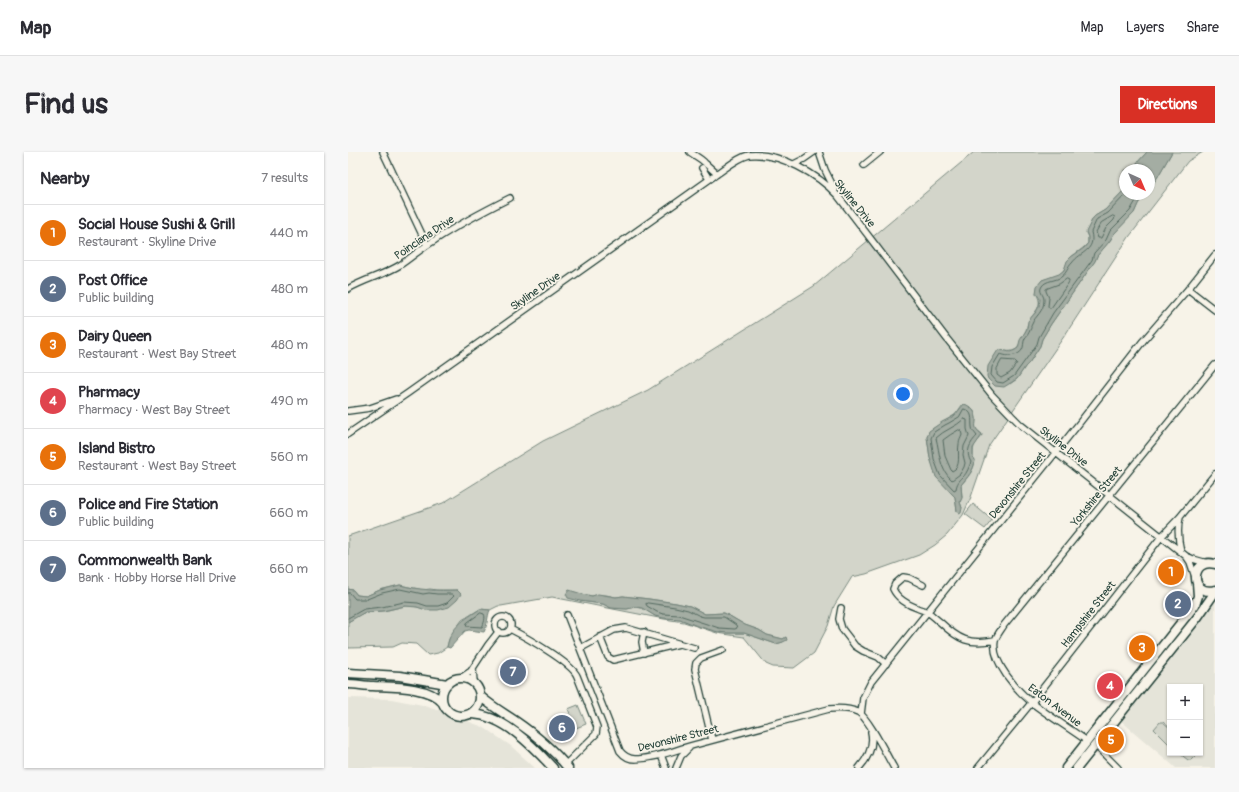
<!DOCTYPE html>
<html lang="en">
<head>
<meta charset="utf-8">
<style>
  body { margin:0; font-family:Pangolin,sans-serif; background:#f7f7f7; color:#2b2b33 }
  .controls { position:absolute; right:12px; bottom:12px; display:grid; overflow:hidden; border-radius:0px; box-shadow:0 1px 3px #0004 }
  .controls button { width:36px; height:36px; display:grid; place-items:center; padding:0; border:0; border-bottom:1px solid #e1e1e2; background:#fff; color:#2b2b33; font:20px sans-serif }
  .compass { position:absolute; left:771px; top:12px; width:36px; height:36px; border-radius:50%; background:#fff; box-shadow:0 1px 3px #0004; rotate:136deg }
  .you { position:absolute; left:555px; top:242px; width:14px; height:14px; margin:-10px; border:3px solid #fff; border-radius:50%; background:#1a73e8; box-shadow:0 0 0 6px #1a73e833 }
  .badge { display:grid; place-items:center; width:26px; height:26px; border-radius:50%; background:#d93025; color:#fff; font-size:13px; font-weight:700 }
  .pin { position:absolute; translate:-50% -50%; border:2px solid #fff; box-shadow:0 1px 4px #0006 }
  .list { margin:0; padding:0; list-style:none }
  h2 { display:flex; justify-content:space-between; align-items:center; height:52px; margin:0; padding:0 16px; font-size:17px }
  h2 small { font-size:13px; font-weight:400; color:#7c7c81 }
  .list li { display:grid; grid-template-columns:26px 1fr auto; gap:12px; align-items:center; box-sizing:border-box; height:56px; padding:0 16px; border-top:1px solid #e1e1e2 }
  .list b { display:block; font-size:15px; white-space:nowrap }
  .list p { margin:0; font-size:13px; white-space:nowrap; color:#7c7c81 }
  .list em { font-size:13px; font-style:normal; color:#7c7c81 }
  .map { position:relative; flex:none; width:867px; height:616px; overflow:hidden; border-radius:0px }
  header { display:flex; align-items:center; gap:24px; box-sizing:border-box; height:56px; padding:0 20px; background:#fff; border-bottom:1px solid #e1e1e2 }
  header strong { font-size:19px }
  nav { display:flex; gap:22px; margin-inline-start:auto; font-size:14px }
  .intro { display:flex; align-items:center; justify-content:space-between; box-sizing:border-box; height:96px; padding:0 24px }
  h1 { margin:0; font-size:28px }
  .button { padding:10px 18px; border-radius:0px; background:#d93025; color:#fff; font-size:14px; font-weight:700 }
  main { display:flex; gap:24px; padding:0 24px }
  aside { flex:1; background:#fff; border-radius:0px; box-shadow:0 1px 3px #0004 }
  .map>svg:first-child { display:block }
  .built { fill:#e5e4d9; fill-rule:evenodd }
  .green { fill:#d3d5ca; stroke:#79897f; fill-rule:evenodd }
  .water { fill:#a4ada3; stroke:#6f8077 }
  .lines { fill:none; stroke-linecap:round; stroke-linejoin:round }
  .shore { stroke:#546a60; stroke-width:1 }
  .street-casing { stroke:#1f3d34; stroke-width:8 }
  .secondary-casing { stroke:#1f3d34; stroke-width:11 }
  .street { stroke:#f7f3e8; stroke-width:5.5 }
  .secondary { stroke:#f7f3e8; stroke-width:8 }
  .labels { text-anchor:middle; stroke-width:3.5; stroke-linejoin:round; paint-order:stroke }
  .street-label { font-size:11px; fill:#1f3d34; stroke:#f7f3e8 }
</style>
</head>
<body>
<header>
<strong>Map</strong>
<nav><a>Map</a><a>Layers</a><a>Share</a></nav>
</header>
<div class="intro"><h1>Find us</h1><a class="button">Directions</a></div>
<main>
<aside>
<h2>Nearby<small>7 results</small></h2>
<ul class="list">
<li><span class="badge" style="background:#e8710a">1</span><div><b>Social House Sushi &amp; Grill</b><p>Restaurant · Skyline Drive</p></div><em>440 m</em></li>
<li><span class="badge" style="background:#5c6f8a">2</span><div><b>Post Office</b><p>Public building</p></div><em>480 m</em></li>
<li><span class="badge" style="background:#e8710a">3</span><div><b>Dairy Queen</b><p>Restaurant · West Bay Street</p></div><em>480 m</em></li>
<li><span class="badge" style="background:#e0444e">4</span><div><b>Pharmacy</b><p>Pharmacy · West Bay Street</p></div><em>490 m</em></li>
<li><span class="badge" style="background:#e8710a">5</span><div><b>Island Bistro</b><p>Restaurant · West Bay Street</p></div><em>560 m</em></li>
<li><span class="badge" style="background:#5c6f8a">6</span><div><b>Police and Fire Station</b><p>Public building</p></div><em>660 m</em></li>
<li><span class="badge" style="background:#5c6f8a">7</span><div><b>Commonwealth Bank</b><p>Bank · Hobby Horse Hall Drive</p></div><em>660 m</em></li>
</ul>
</aside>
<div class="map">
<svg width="867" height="616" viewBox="0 0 867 616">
  <rect width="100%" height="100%" fill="#f7f3e8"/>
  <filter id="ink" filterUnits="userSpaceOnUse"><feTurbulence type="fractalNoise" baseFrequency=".025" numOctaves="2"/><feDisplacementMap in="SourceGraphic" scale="8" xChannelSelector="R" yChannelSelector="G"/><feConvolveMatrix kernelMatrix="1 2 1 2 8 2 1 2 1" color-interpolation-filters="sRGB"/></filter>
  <g filter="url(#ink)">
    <path class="built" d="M867 450V616H828L772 568ZM822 535H852V601H822Z
      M0 546 43 547 80 554 135 575 163 594 187 616H0Z"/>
    <path class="green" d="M626 0H799L788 12 787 18H777V37L757 58 747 64 745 66 738 81 740 85V91C735 97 729 100 723 105 719 109 718 115 715 119 710 125 701 126 694 128L688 141C696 155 687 158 681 169 679 172 679 175 678 178 675 184 672 189 670 196 664 200 661 200 653 198L662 232 669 227 677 215 681 211 692 194 694 187 703 172 747 109 749 104 764 86 765 82 786 61 790 52 796 42H801V36L809 26 824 0H855L840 9 781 85 717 183 641 293 623 345 615 363 599 383 587 393 571 403 518 422 504 425 486 454 480 474 466 501 446 516 425 515 418 512 396 485 369 481 336 470 316 467 204 445 153 454H150L142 458 132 457 114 468 101 487 99 495 90 501 80 503 68 492 54 491 45 495 0 496V470C5 467 10 463 16 461 22 459 29 460 35 459 53 456 59 450 78 458L109 438H89L82 437 75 438 52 433 32 438 18 444 9 443 5 438 0 437V384L95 351 195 289 300 238 466 134ZM614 253H619L626 259 628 267 627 273 628 277 634 282C633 287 631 287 628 291 625 295 625 300 625 305L627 308C626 319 620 325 613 333L614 345 612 350 614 356 609 359 607 345 603 341 588 320 582 306 579 285 584 277 608 262ZM234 442 244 444 258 443 268 445 275 444 301 447 328 451 342 454 357 462 376 461 380 463 397 473 411 478 419 483 435 487 438 485 435 490 428 492 396 481H380L370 480 349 474 332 467 315 466 307 464 294 456 288 455 279 457 263 456 255 452 232 449Z
      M625 352 644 368 637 377 617 362Z
      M230 553 238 572 228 576 220 557Z
      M812 570H815L822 576V593L806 577Z
      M831 601H848V603L843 608H840Z"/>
    <path class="water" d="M799 0H824L809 26 801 36V18H787L788 12Z
      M777 37V42H796L790 52 786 61 766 82 761 90 749 104 747 109 703 172 694 187 692 194 681 211 677 215 669 227 656 235 647 234 640 227 639 224 640 214 650 198C660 198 661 203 670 196L672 188 679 177 680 169 688 160 691 154 692 147 688 141 689 134 694 128 711 122 716 118 719 109 723 105 736 96 740 91V85L738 80 745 66 747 64 757 58Z
      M616 252C623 254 629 261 628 269 628 272 627 273 628 276 629 279 633 281 634 283L625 296V305L627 308C626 319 619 325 613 333L614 346 612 350 614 356 613 361 611 362 609 359 607 345 588 325 582 306 579 285 581 279 584 277 594 270 606 264Z
      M52 433C70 438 90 439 109 438L113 442 109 448 101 455 90 458H78L69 455 57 454 35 459 17 460 0 470V437L5 438 9 443 18 444 32 438Z
      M221 438 234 442 244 444 250 442 268 445 275 444 301 447 328 451 342 454 357 462 376 461 380 463 397 473 411 478 419 483 435 487 438 485 439 488 435 490 428 492 396 481H380L370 480 349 474 332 467 315 466 307 464 294 456 288 455 279 457 263 456 255 452 232 449 220 446 218 442Z
      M132 457 142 458C139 465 140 472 136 480L121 478 117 479 102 496 99 495C103 474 116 468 132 457Z"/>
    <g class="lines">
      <path class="shore" d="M778 42 760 61 749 67 743 80C748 99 733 99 724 111 719 116 719 121 713 125 708 129 698 128 694 134 690 140 696 142 696 148 696 160 687 164 684 172 681 178 685 173 682 178 681 181 679 184 677 186 675 190 676 195 674 198 673 200 669 203 666 203 661 205 656 203 652 202L644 215 643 223 649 230 655 231 666 224 689 192 691 185 705 161 744 108 746 101 758 88 762 79 782 59 792 42
        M765 64 767 65 766 68 758 76 753 86H750L748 80 753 71Z
        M719 127 721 128V130L703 156H701L700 154 701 146 698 139V137L700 136 711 132Z
        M654 208 667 209 669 211 662 221 653 226 649 223V217Z
        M616 257C626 260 623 267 624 275 624 279 627 281 629 284 622 291 617 300 623 310 621 315 619 321 615 325 611 329 609 331 608 337L606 338 592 323 586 307 583 286 586 280 597 273 601 271 611 265Z
        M616 267 619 268V277L621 284 616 294 615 303 617 311 616 315 612 322 604 328C591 317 592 301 588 286 596 278 608 275 616 267Z
        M611 278 613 279 614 283C613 286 611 289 611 292 609 302 614 315 604 319L603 318 597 304 595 288 602 283Z
        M0 441H2L7 447H19L34 441 52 437 75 442 81 441 89 442H104L106 444 99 451 90 454H79L70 451 56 450 34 455 16 457 0 466
        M300 451 327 455 340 458 352 464 356 465H376L388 473 389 476 387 477 371 476 331 463 315 462 309 460 299 454 298 452Z
        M133 461 136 462C138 465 136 472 134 475L118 474 119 471Z"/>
      <g class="street-casing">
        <path id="street" d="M35 0 79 93
          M342 0C347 4 352 6 356 10
          M471 0 477 18 487 38
          M358 12 369 22
          M446 12 456 7 466 0
          M516 13 532 0
          M354 16 361 27
          M0 137C17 127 36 123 52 113 64 105 75 95 87 88 111 72 136 59 162 46
          M840 137 867 158
          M0 259 22 256 48 247
          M0 282 60 241 369 22C378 16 389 6 401 3 431 0 470 22 490 44L599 187 644 243 664 264 673 273 838 404 845 407 859 411
          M832 365C829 377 830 388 833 400
          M838 404 842 410 847 425
          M575 433 561 426 555 425 547 432 545 437C549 446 560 453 569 456 572 458 577 458 580 460 584 463 588 467 592 470 611 488 621 493 647 488
          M493 456 491 467 494 477 501 486 507 494 515 499 530 505 538 512
          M219 463 272 599C276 604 280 607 287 607 307 607 326 598 346 593 391 581 436 569 481 557 490 556 501 556 510 560 520 565 539 604 546 616
          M147 473a8 8 0 1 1 16 0a8 8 0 1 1-16 0Z
          M162 477C176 484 224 511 229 524L249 575 248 582 217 613
          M296 480 294 490 296 501
          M252 485 260 505 265 508 331 492
          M233 496 266 478 278 476 346 496
          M125 516 126 531
          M113 526 123 519 140 493 151 479
          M513 562 515 546 523 530 729 274 795 189 840 137 867 103
          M364 588 347 517 348 511 353 506 375 498
          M739 589C721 576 701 564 683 550 669 538 643 510 647 489 648 484 653 478 656 473L867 213
          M747 593 770 616
          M313 603 318 616
          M328 616 333 604 341 596
          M511 616C520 606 526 593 523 580
          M630 616 684 550 813 385 832 365 867 322"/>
      </g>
      <g class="secondary-casing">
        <path id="secondary" d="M867 412C842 405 841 445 867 438
          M0 521 52 524 99 532
          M94 545a19 19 0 1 1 38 0a19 19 0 1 1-38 0Z
          M0 532C8 532 17 534 25 534 45 535 80 534 94 550
          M132 544C142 553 154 560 166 568 185 581 205 597 220 616
          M123 562C155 563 184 593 205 616
          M718 616 847 453 850 444 849 431
          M729 616 849 466 867 440"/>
      </g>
      <use href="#street" class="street"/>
      <use href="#secondary" class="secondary"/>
    </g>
  </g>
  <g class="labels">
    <g class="street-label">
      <text transform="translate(507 51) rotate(51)" y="4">Skyline Drive</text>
      <text transform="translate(76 85) rotate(-34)" y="4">Poinciana Drive</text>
      <text transform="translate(187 139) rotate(-35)" y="4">Skyline Drive</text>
      <text transform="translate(716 294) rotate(38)" y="4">Skyline Drive</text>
      <text transform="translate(669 333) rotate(-51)" y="4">Devonshire Street</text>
      <text transform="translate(748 344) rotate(-51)" y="4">Yorkshire Street</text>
      <text transform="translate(740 462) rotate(-52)" y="4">Hampshire Street</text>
      <text transform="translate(707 553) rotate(37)" y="4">Eaton Avenue</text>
      <text transform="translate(330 586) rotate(-14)" y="4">Devonshire Street</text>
    </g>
  </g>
</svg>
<div class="controls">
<button>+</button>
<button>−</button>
</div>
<svg class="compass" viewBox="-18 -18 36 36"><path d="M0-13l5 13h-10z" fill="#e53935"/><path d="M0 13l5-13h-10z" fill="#7c7c81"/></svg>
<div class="you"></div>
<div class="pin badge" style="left:823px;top:420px;background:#e8710a">1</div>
<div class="pin badge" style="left:830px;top:452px;background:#5c6f8a">2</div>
<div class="pin badge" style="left:794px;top:496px;background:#e8710a">3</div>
<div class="pin badge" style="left:762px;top:534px;background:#e0444e">4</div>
<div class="pin badge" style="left:763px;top:588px;background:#e8710a">5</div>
<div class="pin badge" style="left:214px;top:576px;background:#5c6f8a">6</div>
<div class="pin badge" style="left:165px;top:520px;background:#5c6f8a">7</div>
</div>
</main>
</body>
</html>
